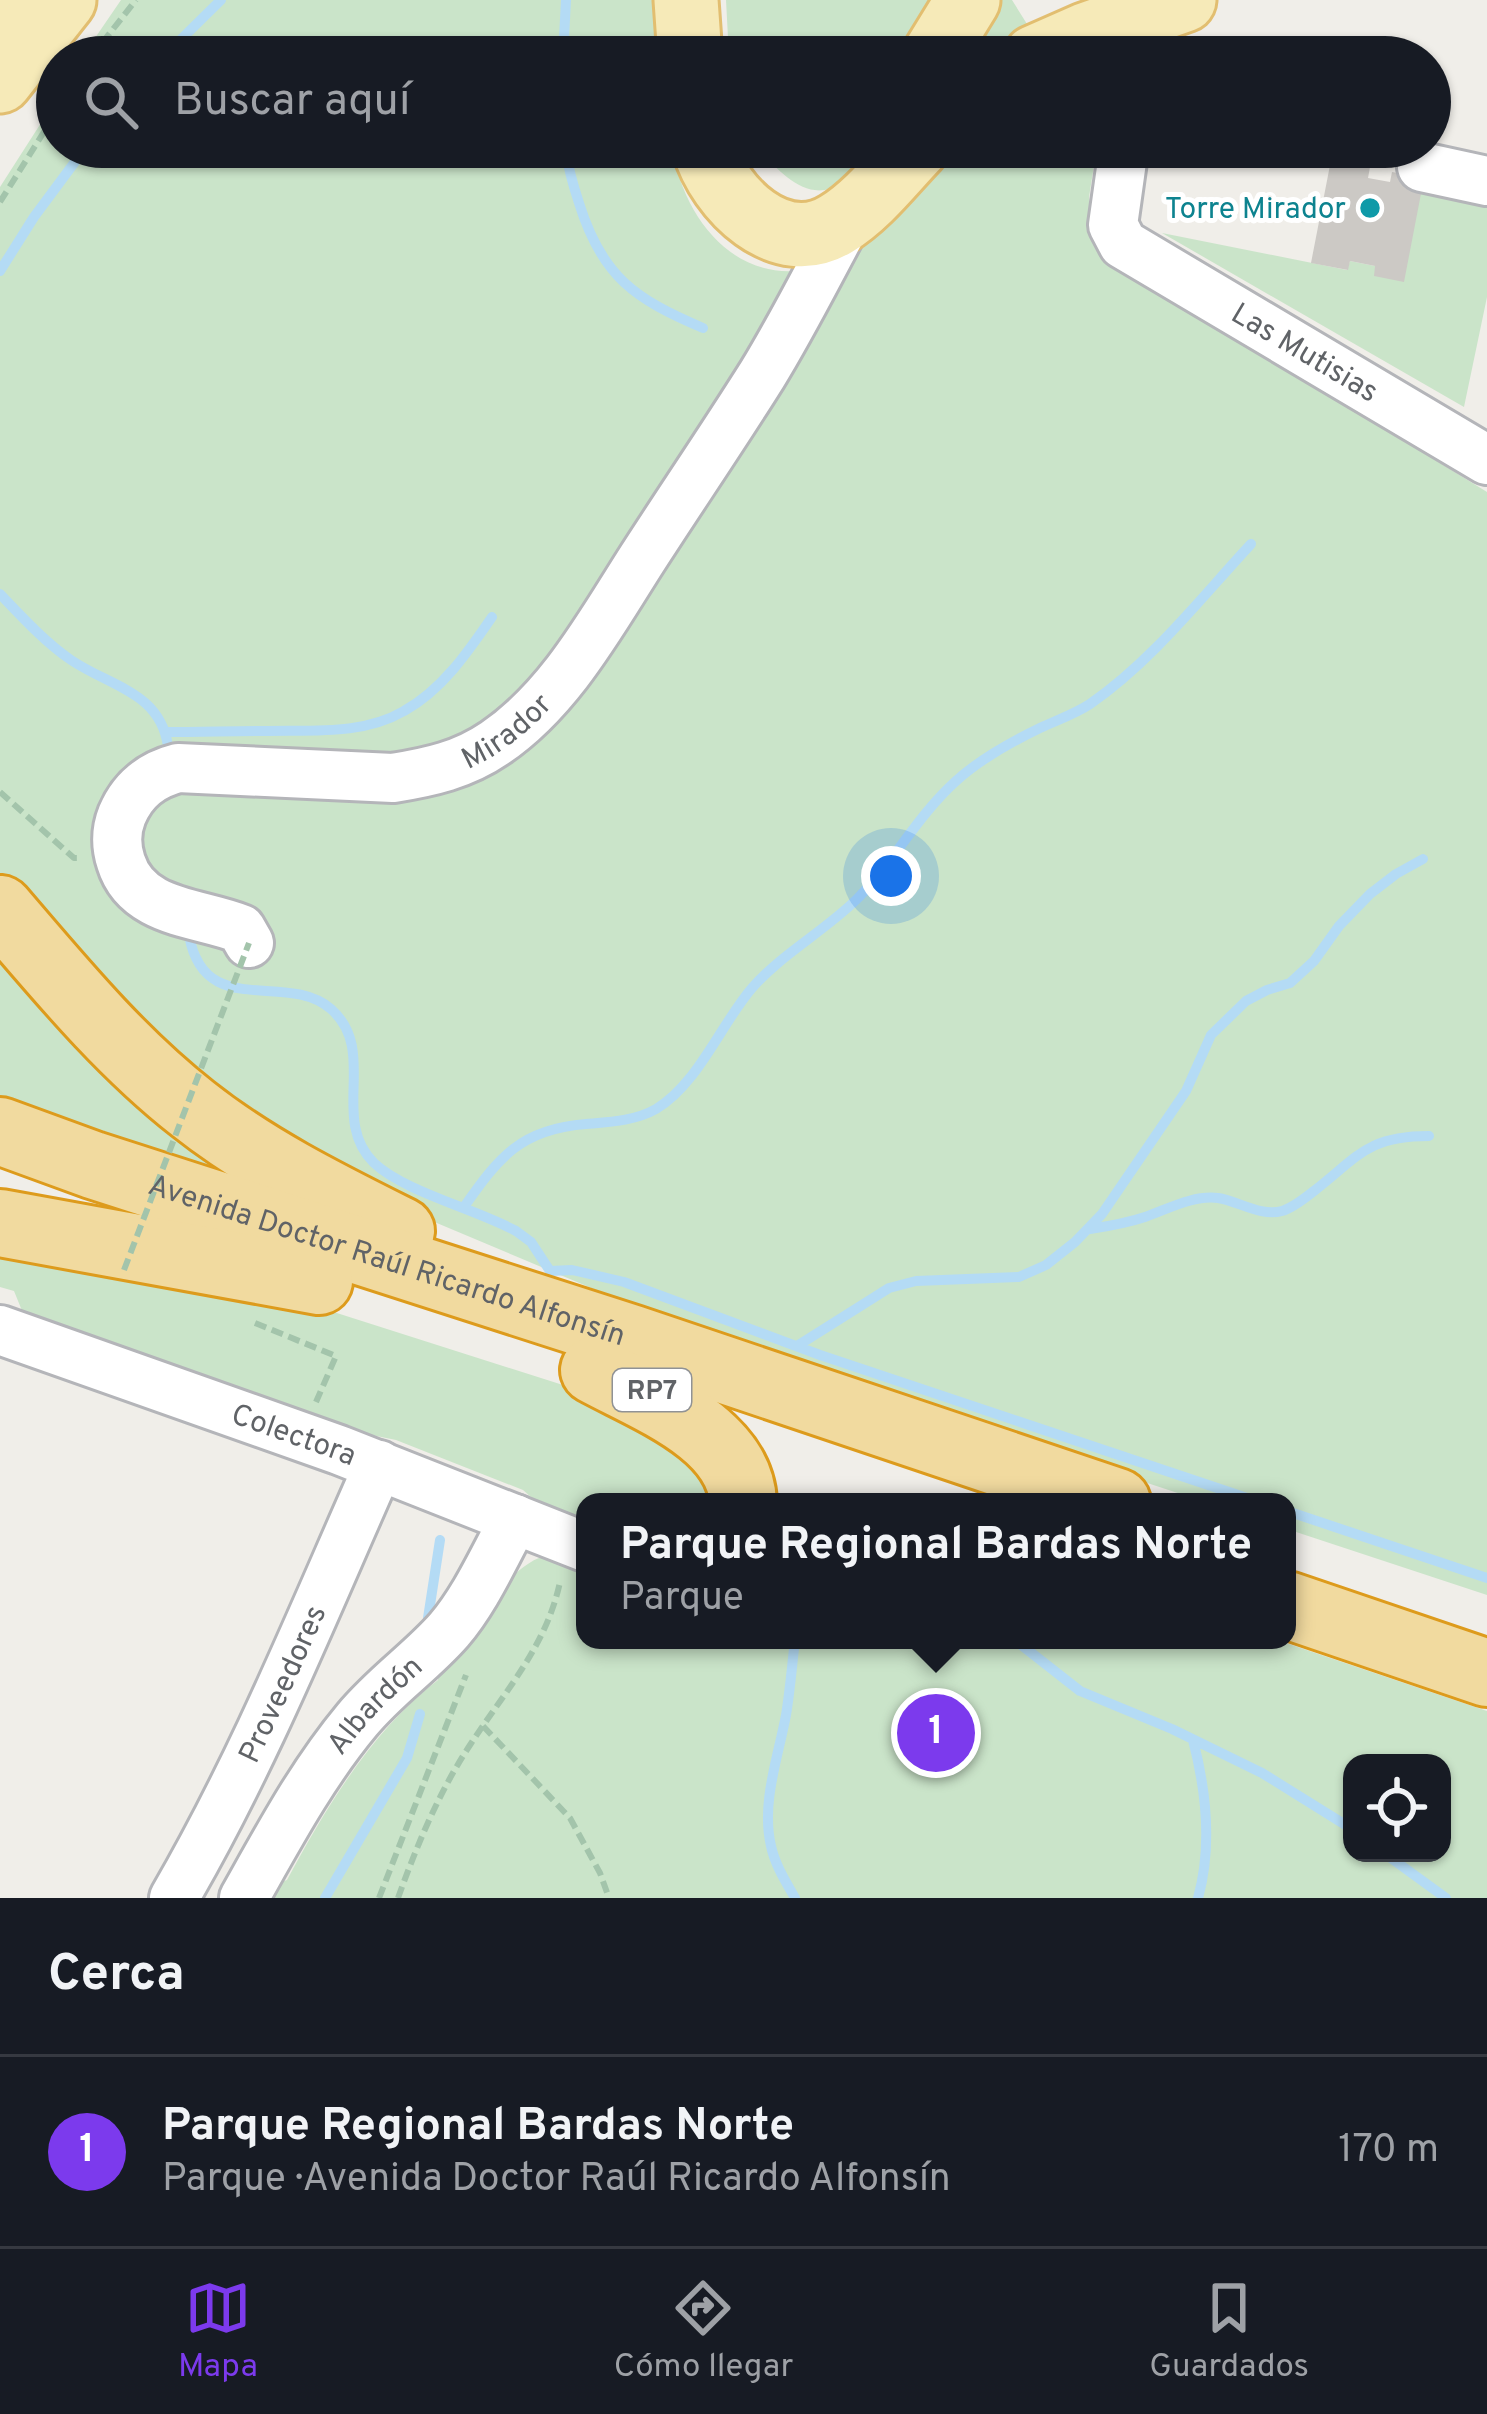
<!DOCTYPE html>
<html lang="es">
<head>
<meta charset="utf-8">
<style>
  body { margin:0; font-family:Overpass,sans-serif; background:#20242c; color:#f1f3f6 }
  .controls { position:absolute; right:36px; bottom:36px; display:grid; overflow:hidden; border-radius:24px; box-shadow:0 3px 9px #0004 }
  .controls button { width:108px; height:108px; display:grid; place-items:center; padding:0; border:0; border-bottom:3px solid #363941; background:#171b24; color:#f1f3f6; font:60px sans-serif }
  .you { position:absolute; left:891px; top:876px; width:42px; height:42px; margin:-30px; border:9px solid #fff; border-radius:50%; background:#1a73e8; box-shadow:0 0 0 18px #1a73e833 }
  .badge { display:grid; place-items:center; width:78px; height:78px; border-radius:50%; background:#7c3aed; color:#fff; font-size:39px; font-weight:700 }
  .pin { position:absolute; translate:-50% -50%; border:6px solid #fff; box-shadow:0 3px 12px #0006 }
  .popup { position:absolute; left:576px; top:1493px; width:720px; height:156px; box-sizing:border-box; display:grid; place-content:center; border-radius:24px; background:#171b24; filter:drop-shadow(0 3px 9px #0005); font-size:39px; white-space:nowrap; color:#9ea1a6 }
  .popup b { font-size:45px; color:#f1f3f6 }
  .popup::after { content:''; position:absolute; left:50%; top:100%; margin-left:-24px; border:24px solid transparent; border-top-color:#171b24 }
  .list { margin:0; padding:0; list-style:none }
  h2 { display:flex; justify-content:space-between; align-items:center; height:156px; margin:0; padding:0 48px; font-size:51px }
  h2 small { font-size:39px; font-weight:400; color:#9ea1a6 }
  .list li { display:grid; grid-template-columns:78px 1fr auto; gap:36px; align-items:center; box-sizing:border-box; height:192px; padding:0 48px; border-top:3px solid #363941 }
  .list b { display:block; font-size:45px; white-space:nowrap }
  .list p { margin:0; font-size:39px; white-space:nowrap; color:#9ea1a6 }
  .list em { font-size:39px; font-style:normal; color:#9ea1a6 }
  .icon { flex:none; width:66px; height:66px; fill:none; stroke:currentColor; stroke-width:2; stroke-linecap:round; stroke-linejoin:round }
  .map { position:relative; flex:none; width:1487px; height:1898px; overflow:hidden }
  .search { position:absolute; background:#171b24; box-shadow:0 3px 9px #0004; left:36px; right:36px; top:36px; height:132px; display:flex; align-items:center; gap:30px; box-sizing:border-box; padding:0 42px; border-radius:66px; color:#9ea1a6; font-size:45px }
  .sheet { height:348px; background:#171b24 }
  nav { display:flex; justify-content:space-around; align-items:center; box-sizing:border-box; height:168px; border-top:3px solid #363941; background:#171b24; font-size:33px; color:#9ea1a6 }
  nav a { display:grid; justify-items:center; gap:6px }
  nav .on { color:#7c3aed }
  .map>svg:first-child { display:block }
  .green { fill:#cae4c9; fill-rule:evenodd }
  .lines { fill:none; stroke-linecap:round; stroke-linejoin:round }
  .stream { stroke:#b4dbf5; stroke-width:10 }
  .building { fill:#ccc9c5 }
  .minor-casing { stroke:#b4b5b9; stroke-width:54 }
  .major-casing { stroke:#e2be70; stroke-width:69 }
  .highway-casing { stroke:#dd9b1c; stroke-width:72 }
  .path { stroke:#a3c4ab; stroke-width:6; stroke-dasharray:12 6; stroke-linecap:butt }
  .minor { stroke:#fff; stroke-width:48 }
  .major { stroke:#f6eab8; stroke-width:63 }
  .highway { stroke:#f1da9f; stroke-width:66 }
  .path-bridge { stroke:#a3c4ab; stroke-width:6; stroke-dasharray:12 6; stroke-linecap:butt }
  .culture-dot { fill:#0f9aa8; stroke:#fff; stroke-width:4.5 }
  .labels { text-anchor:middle; stroke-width:10; stroke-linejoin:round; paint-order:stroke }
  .shield { fill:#fff; stroke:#909295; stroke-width:3 }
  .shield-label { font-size:27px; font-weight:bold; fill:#606367 }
  .culture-label { font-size:30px; fill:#0d838f; stroke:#fff; text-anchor:end }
  .street-label { font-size:30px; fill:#606367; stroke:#fff }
</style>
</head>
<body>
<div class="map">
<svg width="1487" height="1898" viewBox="0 0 1487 1898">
  <rect width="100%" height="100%" fill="#f0eee9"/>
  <path class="green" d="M121 0H660L664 57H82Z
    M726 0H951L915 57H729Z
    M983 0H1012L1027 24 1041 37 1005 48 989 57H949Z
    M57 98V147H672C683 218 736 287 814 268 833 264 850 260 864 247 873 238 880 227 887 218 906 193 924 168 947 147H1097L1089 197 1095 244 1131 272 1487 492V1595L1287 1529V1502H1205L819 1375 684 1327 413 1213 233 1128 0 898V187Z
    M759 147H866C858 157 851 172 842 181 812 208 776 171 759 147Z
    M1424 178 1487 192V297L1464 407 1162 233 1347 270 1350 261 1375 266Z
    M0 925 374 1232 0 1106Z
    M0 1235 318 1307 632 1407 684 1435 713 1502H585V1528L549 1513 523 1490 396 1440 308 1422 25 1318 14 1291 0 1287Z
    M549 1555 585 1567V1640H1277L1487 1711V1898H261L267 1887 287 1880C325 1809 373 1729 438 1680L439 1667C464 1635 510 1561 549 1555ZM1352 1763H1442V1853H1352Z"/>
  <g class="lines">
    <path class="stream" d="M163 57 221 0
      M563 57 566 0
      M565 147C568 167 573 185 579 203 602 277 635 299 703 328
      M0 271 34 217 86 147
      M0 594C22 617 45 642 71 660 111 687 160 692 168 746
      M166 732C200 732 234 731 268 731 313 730 363 735 404 711 442 690 468 652 492 617
      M189 935C204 1021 286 970 331 1009 379 1051 329 1119 374 1163 405 1192 476 1209 516 1231L531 1242 550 1271 572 1270 624 1282 820 1355 1259 1502
      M464 1207C499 1157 521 1129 586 1124 609 1122 635 1121 656 1109 698 1084 721 1024 752 988 783 953 823 932 856 900 893 863 917 816 956 781 980 759 1011 742 1040 728 1057 720 1075 714 1090 704 1152 661 1200 599 1251 544
      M1090 1229C1110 1226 1127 1223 1145 1217 1168 1209 1193 1195 1218 1198 1238 1201 1261 1217 1282 1211 1293 1208 1305 1198 1314 1191 1358 1157 1367 1136 1429 1136
      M797 1346 889 1288 916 1281 1019 1277 1046 1265 1075 1242 1102 1214 1186 1091 1211 1035 1246 1001 1267 990 1290 983 1314 961 1339 926 1370 894 1396 874 1423 859
      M1287 1511 1487 1578
      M428 1618 440 1540
      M795 1640C792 1665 790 1691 786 1715 778 1758 761 1803 771 1846 775 1865 786 1882 795 1898
      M1015 1640 1080 1691 1172 1729 1262 1773 1352 1829
      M1193 1740C1206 1790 1212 1848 1198 1898
      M1384 1853 1446 1898
      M325 1898 407 1758 420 1714"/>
  </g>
  <path class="building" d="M1331 160 1370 167 1368 178 1390 182 1392 172 1424 178 1404 282 1374 276 1375 266 1350 261 1348 270 1311 263Z"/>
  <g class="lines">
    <g class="minor-casing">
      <g id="minor">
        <path id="s1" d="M1124 147 1113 225 1123 244 1487 460"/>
        <path d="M1422 167 1487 181"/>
        <path id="s2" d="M249 943 241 929C199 912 137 914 121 862 116 847 116 830 122 815 133 789 151 775 178 768L393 778C430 772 463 765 495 743 560 699 601 623 642 559 682 497 723 437 762 375 794 323 821 268 850 215"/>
        <path id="s3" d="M0 1330 339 1450 585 1547"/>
        <path id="s4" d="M174 1898C255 1759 314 1611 379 1465"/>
        <path id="s5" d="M244 1898C279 1836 312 1774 357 1720 385 1686 421 1662 449 1630 477 1597 494 1556 515 1519"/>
      </g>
    </g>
    <g class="major-casing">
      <path id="major" d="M686 0 690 57
        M0 7 6 0
        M933 57 968 0
        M1035 57 1085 35 1184 0
        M0 81 64 0
        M704 147C719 198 780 260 837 224 868 205 892 173 917 147"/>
    </g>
    <g class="highway-casing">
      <g id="highway">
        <path d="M0 909C60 979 120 1052 193 1109 256 1159 329 1195 401 1231"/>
        <path id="s6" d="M0 1131 93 1165 633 1339 1117 1502"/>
        <path d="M0 1223 319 1281"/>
        <path d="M594 1370C647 1399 740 1433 743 1502"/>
        <path d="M1287 1605 1487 1673"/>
      </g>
    </g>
    <path class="path" d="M91 57 136 0
      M0 202 57 111
      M0 792 74 858H79
      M255 1323 336 1356 316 1402
      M483 1726 570 1818 600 1873 609 1898
      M379 1898 466 1675
      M398 1898C417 1845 439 1792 470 1745 505 1691 546 1647 560 1582"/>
    <use href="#minor" class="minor"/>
    <use href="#major" class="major"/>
    <use href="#highway" class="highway"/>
    <path class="path-bridge" d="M124 1270 249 943"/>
  </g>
  <circle class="culture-dot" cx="1370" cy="208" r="12"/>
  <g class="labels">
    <rect class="shield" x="613" y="1369" width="78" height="42" rx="9"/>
    <g class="shield-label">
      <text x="652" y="1399">RP7</text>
    </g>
    <g class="culture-label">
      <text x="1346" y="218">Torre Mirador</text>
    </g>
    <g class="street-label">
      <text dy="10" stroke="none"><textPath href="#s1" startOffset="312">Las Mutisias</textPath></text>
      <text dy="10" stroke="none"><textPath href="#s2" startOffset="624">Mirador</textPath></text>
      <text dy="10" stroke="none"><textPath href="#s6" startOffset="408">Avenida Doctor Raúl Ricardo Alfonsín</textPath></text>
      <text dy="10" stroke="none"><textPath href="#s3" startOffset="312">Colectora</textPath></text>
      <text dy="10" stroke="none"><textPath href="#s4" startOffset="240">Proveedores</textPath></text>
      <text dy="10" stroke="none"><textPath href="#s5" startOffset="234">Albardón</textPath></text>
    </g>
  </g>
</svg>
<div class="controls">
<button><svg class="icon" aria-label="locate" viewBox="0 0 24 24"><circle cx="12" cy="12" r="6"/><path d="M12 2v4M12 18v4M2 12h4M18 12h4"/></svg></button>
</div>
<div class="you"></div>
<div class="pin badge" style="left:936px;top:1733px">1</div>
<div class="popup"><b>Parque Regional Bardas Norte</b>Parque</div>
<div class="search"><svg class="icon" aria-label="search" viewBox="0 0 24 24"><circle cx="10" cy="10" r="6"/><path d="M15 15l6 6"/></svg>Buscar aquí</div>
</div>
<section class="sheet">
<h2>Cerca<small></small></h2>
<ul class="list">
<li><span class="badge">1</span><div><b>Parque Regional Bardas Norte</b><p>Parque · Avenida Doctor Raúl Ricardo Alfonsín</p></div><em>170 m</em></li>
</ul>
</section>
<nav>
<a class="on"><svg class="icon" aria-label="map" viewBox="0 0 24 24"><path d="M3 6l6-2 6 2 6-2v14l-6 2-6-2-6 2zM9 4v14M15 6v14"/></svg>Mapa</a>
<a><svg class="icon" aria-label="directions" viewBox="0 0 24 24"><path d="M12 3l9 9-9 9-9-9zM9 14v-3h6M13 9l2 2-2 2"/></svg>Cómo llegar</a>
<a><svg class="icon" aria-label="saved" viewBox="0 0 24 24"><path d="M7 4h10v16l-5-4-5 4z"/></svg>Guardados</a>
</nav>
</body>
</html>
